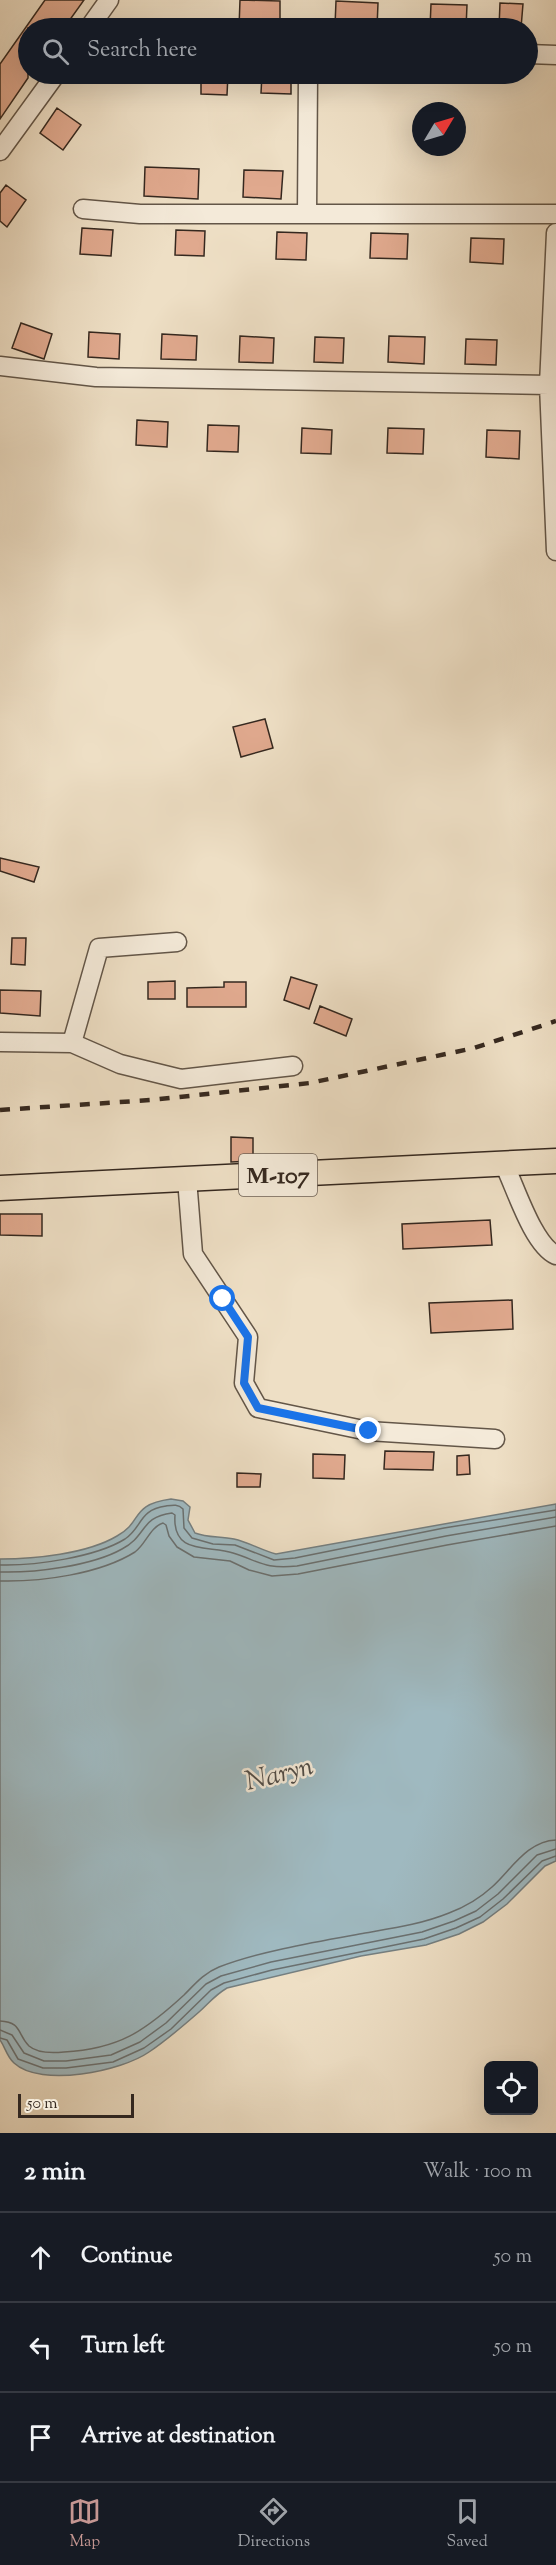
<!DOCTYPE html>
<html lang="en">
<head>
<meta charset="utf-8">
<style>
  body { margin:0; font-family:"Sorts Mill Goudy",serif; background:#242831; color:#f1f3f6 }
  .controls { position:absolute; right:18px; bottom:18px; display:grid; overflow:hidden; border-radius:9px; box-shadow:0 6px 24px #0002 }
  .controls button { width:54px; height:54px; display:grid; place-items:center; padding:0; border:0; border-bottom:2px solid #363941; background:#171b24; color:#f1f3f6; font:30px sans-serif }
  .compass { position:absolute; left:412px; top:102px; width:54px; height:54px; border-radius:50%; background:#171b24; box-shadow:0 6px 24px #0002; rotate:52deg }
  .scale { position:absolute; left:18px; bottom:15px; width:116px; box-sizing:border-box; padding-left:6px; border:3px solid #35281f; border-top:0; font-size:16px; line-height:21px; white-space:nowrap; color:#35281f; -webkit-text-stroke:4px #f4ead9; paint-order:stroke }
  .stop { position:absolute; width:18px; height:18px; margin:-14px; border:4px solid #1a73e8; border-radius:50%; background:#fff }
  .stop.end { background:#1a73e8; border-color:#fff; box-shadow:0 2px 6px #0008 }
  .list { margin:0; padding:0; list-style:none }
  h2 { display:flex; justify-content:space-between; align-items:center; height:78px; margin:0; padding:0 24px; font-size:26px }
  h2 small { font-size:20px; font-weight:400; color:#9ea1a6 }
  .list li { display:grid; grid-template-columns:39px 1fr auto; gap:18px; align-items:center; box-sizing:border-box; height:90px; padding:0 24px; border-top:2px solid #363941 }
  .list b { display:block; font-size:22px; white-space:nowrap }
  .list em { font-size:20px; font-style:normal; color:#9ea1a6 }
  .icon { flex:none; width:33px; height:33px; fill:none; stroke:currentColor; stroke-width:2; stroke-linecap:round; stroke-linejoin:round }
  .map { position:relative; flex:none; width:556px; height:2133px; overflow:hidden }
  .search { position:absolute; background:#171b24; box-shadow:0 6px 24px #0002; left:18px; right:18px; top:18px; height:66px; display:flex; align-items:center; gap:15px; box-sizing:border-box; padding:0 21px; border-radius:33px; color:#9ea1a6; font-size:22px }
  .sheet { height:348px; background:#171b24 }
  nav { display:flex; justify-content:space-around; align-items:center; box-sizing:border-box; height:84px; border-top:2px solid #363941; background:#171b24; font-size:16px; color:#9ea1a6 }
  nav a { display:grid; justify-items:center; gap:3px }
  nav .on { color:#c59692 }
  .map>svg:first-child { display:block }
  .water { fill:#9fb9c0; stroke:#757f80; stroke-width:1.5 }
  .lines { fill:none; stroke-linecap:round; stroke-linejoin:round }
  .shore { stroke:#6a7070; stroke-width:1.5 }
  .building { fill:#e0a98e; stroke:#35281f; stroke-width:1.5 }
  .minor-casing { stroke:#635648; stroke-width:21 }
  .major-casing { stroke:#35281f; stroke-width:27 }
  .minor { stroke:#f4ead9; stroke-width:18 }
  .major { stroke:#eedfc5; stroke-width:24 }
  .rail { stroke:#35281f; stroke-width:4.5; stroke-dasharray:10 10; stroke-linecap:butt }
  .route { stroke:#1a73e8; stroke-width:8 }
  .labels { text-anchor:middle; stroke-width:5; stroke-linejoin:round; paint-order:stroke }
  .shield { fill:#f4ead9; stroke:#6e6257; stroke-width:1.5 }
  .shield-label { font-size:24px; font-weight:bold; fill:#35281f }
  .water-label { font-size:27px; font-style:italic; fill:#504c47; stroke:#f4ead9 }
</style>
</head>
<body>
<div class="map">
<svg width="556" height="2133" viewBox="0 0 556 2133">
  <rect width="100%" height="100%" fill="#eedfc5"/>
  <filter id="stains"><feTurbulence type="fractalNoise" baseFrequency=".00333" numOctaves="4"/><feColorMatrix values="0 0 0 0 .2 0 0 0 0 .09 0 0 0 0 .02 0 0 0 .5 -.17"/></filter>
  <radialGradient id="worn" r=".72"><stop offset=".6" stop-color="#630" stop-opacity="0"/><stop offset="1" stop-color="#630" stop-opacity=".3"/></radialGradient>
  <path class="water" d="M171 1499 183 1501 190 1507 188 1520 195 1533C208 1538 220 1536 234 1539 248 1542 261 1550 276 1554L556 1504V1861L545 1866 507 1904 483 1922 459 1934 426 1945 361 1956 227 1988C215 1995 209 2003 199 2012 183 2026 167 2040 149 2052 122 2071 41 2088 14 2063 7 2057 5 2047 0 2040V1559C34 1559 87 1554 117 1536 144 1521 129 1505 171 1499Z"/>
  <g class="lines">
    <path class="shore" d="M0 1565C35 1566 96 1557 125 1539 143 1527 138 1510 166 1506 173 1505 178 1504 183 1509L184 1528 192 1538 213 1544 235 1545 274 1560 295 1558 444 1528 556 1510
      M0 1572C34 1573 92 1566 122 1549 147 1536 140 1517 172 1513L175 1515C172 1556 209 1545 233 1553 261 1562 264 1569 297 1566L446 1536 556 1517
      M0 1581C41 1582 100 1574 135 1552 146 1544 150 1527 163 1523L166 1525 169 1536 177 1547 194 1557 230 1561 249 1570 272 1576 298 1574 447 1545 556 1526
      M0 2021C22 2022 17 2034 29 2046 37 2053 54 2053 64 2052 119 2049 145 2031 184 1995 195 1984 204 1973 219 1967 260 1951 321 1941 365 1933 394 1928 422 1924 449 1913 465 1907 480 1898 492 1887 511 1870 527 1841 556 1840
      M0 2030 12 2035 24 2053 44 2061H66L111 2055 140 2042 166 2023 206 1984 221 1976 271 1962 422 1932 454 1921 476 1911 498 1894 537 1855 556 1849
      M0 2038 7 2040 18 2059 43 2068H66L113 2062 144 2048 171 2029 211 1990 224 1983 272 1970 424 1939 456 1928 480 1917 503 1899 542 1861 556 1856"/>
  </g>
  <path class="building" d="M45 0H84L64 28H28V78L0 119V64Z
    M240 0 280 1V28H239Z
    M336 1 378 3 377 28 335 26Z
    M500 3 523 4 521 28H499Z
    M431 4 467 5 466 28H430Z
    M201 74H228L227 95 201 94Z
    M262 74H291V94L261 93Z
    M57 108 81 125 63 150 40 133Z
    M145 167 199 169 198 199 144 196Z
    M244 170 283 171 281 199 243 197Z
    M6 185 26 200 7 227 0 221V193Z
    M82 228 113 230 111 256 80 254Z
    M176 230 205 231 204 256 175 255Z
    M277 232 307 233 306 260 276 259Z
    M371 233 408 234 407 259 370 258Z
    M471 238 504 239 503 264 470 262Z
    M21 323 52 334 44 359 12 348Z
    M89 332 120 334 119 359 88 357Z
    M162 334 197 336 196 360 161 359Z
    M240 336 274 338 273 363 239 362Z
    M389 336 425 337 424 364 388 362Z
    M315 337 344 338 343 363 314 362Z
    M466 339 497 340 496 365 465 364Z
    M137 420 168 422 167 447 136 445Z
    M208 425 239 426 238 452 207 451Z
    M302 428 332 430 331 454 301 453Z
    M388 428 424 429 423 454 387 453Z
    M487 430 520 431 519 459 486 457Z
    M265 719 273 748 241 757 233 727Z
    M0 858 39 867 34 882 0 871Z
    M12 938H26L25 965 11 964Z
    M291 977 317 985 309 1009 284 1000Z
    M175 981V999H148V982Z
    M224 982H246V1007H187V988L224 987Z
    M0 990 41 991 40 1016 0 1013Z
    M320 1006 352 1019 346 1036 314 1023Z
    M231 1137 253 1138V1161L231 1162Z
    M0 1214H42V1236L0 1235Z
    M490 1220 492 1245 403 1249 402 1224Z
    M512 1300 513 1329 431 1333 429 1303Z
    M385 1451 434 1452 433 1470 384 1469Z
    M313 1454 345 1455 344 1479 313 1478Z
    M469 1455 470 1474 457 1475V1456Z
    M237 1473 261 1474 260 1487H237Z"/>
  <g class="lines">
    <g class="minor-casing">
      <path id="minor" d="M89 28 109 0
        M528 54 556 55
        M0 151 56 74
        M83 209 140 214H556
        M307 214 308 74
        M0 366 96 377 549 385 556 233
        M549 385 556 551
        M0 1042 72 1043 120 1064 181 1079 293 1066
        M72 1043 99 948 177 942
        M504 1164C515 1186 533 1245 556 1255
        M187 1179 193 1254 248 1337 244 1383 258 1408 368 1431 495 1439"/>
    </g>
    <g class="major-casing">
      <path id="major" d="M0 1188 556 1161"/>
    </g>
    <use href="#minor" class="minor"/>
    <use href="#major" class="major"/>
    <path class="rail" d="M0 1110 151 1100 310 1083 474 1048 556 1021"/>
  </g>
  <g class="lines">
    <path class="route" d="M223 1299 248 1337 244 1383 258 1408 369 1431"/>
  </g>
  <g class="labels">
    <rect class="shield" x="239" y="1154" width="78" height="42" rx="4.5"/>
    <g class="shield-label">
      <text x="278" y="1183">М-107</text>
    </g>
    <g class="water-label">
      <text transform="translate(279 1773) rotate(-14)" y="9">Naryn</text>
    </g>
  </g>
  <rect width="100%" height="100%" filter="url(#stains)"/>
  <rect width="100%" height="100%" fill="url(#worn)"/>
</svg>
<div class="controls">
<button><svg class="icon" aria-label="locate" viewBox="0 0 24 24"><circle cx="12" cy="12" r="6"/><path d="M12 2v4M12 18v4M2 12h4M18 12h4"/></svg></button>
</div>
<svg class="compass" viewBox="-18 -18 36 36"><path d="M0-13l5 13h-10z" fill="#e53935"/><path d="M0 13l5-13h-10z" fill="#9ea1a6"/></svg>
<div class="scale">50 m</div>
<div class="stop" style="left:223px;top:1299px"></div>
<div class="stop end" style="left:369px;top:1431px"></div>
<div class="search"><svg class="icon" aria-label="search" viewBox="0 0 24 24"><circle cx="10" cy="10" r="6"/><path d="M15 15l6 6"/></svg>Search here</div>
</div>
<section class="sheet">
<h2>2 min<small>Walk · 100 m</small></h2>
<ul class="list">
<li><svg class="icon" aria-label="ahead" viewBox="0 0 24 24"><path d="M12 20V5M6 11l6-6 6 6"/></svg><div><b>Continue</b></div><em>50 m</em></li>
<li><svg class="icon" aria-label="left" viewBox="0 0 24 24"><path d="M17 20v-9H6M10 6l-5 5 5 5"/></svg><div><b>Turn left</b></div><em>50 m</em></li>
<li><svg class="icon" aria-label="arrive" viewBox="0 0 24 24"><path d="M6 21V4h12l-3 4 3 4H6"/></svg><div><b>Arrive at destination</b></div></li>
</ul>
</section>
<nav>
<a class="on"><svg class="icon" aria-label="map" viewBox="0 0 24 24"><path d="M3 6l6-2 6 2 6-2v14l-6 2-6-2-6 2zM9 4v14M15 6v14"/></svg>Map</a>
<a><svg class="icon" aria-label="directions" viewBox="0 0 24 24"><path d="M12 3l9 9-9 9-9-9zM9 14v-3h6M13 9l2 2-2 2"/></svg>Directions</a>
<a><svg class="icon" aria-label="saved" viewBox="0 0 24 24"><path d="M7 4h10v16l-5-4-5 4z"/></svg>Saved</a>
</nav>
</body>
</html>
